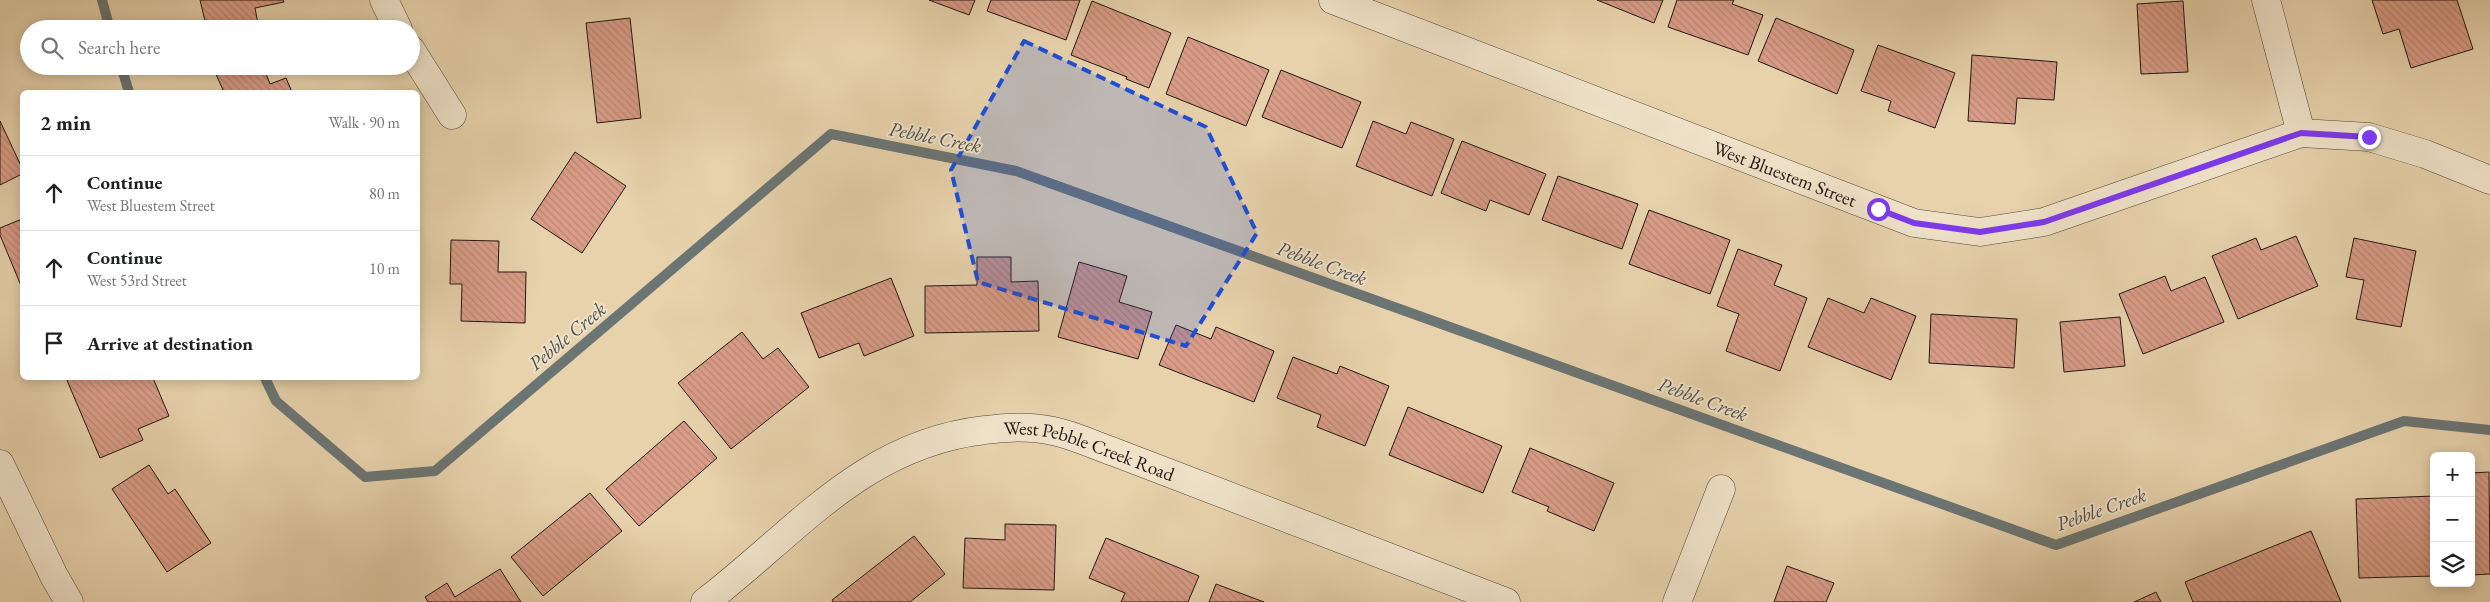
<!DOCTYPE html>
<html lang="en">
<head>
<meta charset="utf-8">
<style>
  body { margin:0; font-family:"EB Garamond",serif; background:#f6f6f6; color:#202124 }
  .controls { position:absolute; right:15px; bottom:15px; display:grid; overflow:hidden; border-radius:8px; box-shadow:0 2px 12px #0003 }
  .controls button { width:45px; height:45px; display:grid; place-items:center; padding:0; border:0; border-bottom:1px solid #e0e0e0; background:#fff; color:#202124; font:25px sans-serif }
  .stop { position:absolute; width:15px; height:15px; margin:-11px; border:4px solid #7c3aed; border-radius:50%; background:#fff }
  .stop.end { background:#7c3aed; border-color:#fff; box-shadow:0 1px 5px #0008 }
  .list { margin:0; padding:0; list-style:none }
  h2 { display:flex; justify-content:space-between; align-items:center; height:65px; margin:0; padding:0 20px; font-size:21px }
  h2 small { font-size:16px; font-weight:400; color:#757577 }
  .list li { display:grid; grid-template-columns:32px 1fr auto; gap:15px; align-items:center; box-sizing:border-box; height:75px; padding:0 20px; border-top:1px solid #e0e0e0 }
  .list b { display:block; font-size:19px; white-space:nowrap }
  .list p { margin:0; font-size:16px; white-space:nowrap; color:#757577 }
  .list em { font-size:16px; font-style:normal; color:#757577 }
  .icon { flex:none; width:28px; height:28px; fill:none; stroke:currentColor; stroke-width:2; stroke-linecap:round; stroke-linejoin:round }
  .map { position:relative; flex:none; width:2490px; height:602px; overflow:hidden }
  .search { position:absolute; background:#fff; box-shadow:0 2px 12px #0003; left:20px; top:20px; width:400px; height:55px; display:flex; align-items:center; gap:12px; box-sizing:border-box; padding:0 18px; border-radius:28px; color:#757577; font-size:19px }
  .panel { position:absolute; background:#fff; box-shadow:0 2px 12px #0003; left:20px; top:90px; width:400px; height:290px; border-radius:8px }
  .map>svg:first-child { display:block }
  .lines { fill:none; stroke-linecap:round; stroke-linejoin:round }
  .stream { stroke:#6b7574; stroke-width:10 }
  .building { fill:url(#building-back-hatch); stroke:#211611 }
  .minor-casing { stroke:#524538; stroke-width:29 }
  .minor { stroke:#efe2c9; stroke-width:28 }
  .route { stroke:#7c3aed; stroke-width:6 }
  .marked { fill:#1d4ed8; fill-opacity:0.2; stroke:#1d4ed8; stroke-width:4; stroke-dasharray:10 6; stroke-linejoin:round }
  .labels { text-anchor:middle; stroke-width:4; stroke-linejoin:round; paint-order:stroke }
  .street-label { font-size:19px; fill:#211611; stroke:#efe2c9 }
  .water-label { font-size:20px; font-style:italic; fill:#4c4d4b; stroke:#efe2c9 }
</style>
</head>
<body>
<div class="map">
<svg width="2490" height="602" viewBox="0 0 2490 602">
  <defs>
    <pattern id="building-back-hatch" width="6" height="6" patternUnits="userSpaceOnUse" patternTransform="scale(1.25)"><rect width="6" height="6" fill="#d99d88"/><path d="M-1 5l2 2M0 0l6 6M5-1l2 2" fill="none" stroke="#ba8674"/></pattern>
  </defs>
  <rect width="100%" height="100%" fill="#e7d2ac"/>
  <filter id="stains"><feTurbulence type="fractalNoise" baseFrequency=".004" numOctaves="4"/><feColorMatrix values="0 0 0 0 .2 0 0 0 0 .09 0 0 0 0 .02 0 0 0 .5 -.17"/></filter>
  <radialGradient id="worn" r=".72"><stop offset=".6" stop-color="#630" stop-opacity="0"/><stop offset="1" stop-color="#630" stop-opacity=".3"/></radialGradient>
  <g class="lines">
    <path class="stream" d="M102 0 110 29
      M121 66 129 92
      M265 378 276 401 365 477 435 471 831 134 1016 171 2056 545 2404 421 2490 430"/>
  </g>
  <path class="building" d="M200 0H283L284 2 255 8 259 29H207Z
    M929 0H975L969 15Z
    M991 0H1080L1066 40 987 11Z
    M1597 0H1663L1654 23Z
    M1677 0H1734L1732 4 1763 15 1748 55 1668 27Z
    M2372 0H2457L2473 49 2411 68 2399 29 2383 34Z
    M1092 1 1171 33 1149 88 1126 79 1127 77 1071 55Z
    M2183 1 2188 72 2141 74 2137 4Z
    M630 18 641 118 597 123 586 23Z
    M1776 18 1854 50 1837 94 1758 61Z
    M1188 37 1269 70 1246 126 1166 94Z
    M1878 45 1955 73 1935 128 1888 111 1891 101 1861 91Z
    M1972 55 2057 62 2054 100 2017 98 2015 124 1968 121Z
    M223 66H263L270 84 286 78 292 92H224L214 70Z
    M1281 70 1361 102 1342 148 1262 117Z
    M0 121 22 168V174L0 185Z
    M1373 121 1406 134 1411 122 1454 139 1432 196 1356 166Z
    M1462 141 1546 174 1529 215 1490 200 1486 211 1441 193Z
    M575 152 626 186 582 253 531 219Z
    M1558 176 1638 204 1622 249 1542 220Z
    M1649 210 1730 240 1710 294 1629 264Z
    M22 219V288L0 235V228Z
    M2296 236 2318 286 2238 319 2212 256 2256 238 2261 250Z
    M2354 238 2416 251 2401 327 2356 319 2364 280 2346 277Z
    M451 240 499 241 498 272H526L525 323 461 321 462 284H450Z
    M1738 249 1782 265 1774 285 1807 298 1780 371 1726 351 1739 314 1717 306Z
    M977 257H1011V282L1038 281 1039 331 925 333V286L977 285Z
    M1079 262 1127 276 1119 302 1152 312 1138 359 1058 337Z
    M2165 276 2171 291 2205 277 2224 322 2143 354 2119 294Z
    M891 278 914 336 864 356 859 343 819 358 801 313Z
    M1828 298 1864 313 1871 298 1916 316 1891 380 1808 347Z
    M1931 314 2017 319 2014 368 1929 363Z
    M2120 317 2125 366 2064 372 2060 322Z
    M1176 325 1211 339 1216 327 1274 351 1254 402 1159 365Z
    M742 332 763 359 778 348 809 387 731 449 678 383Z
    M1293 357 1337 374 1340 366 1389 386 1365 446 1317 427 1321 415 1277 398Z
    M66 378H120L121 380 127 378H153L169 416 138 429 143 440 100 458Z
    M1408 407 1502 446 1483 493 1389 455Z
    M684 421 717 458 639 526 606 489Z
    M1530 448 1614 483 1594 531 1547 511 1549 507 1512 492Z
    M149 465 168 494 175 489 211 543 167 572 112 489Z
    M2489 472 2490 574 2471 575V473Z
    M590 493 622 531 543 596 511 557Z
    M2434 496V576L2359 578 2356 499Z
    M1005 524 1056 525 1054 590 963 588 965 538 1005 540Z
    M2311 531 2341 602H2193L2185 582Z
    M914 536 945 574 910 602H833L832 600Z
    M1106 538 1199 576 1188 602H1121L1125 593 1089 578Z
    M1787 566 1834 583 1826 602H1774Z
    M500 569 521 602H428L425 597 447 583 455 597Z
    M1216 584 1264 602H1209Z
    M2156 592 2161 602H2134Z"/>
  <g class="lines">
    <g class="minor-casing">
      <g id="minor">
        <path d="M384 0 398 29"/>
        <path id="s1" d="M1333 0 1914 223 1980 232 2044 222 2301 133"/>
        <path d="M2266 0 2301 133 2369 137 2425 154 2490 180"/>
        <path d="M411 50 452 115"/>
        <path d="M0 464 54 576 69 602"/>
        <path id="s2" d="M705 602C797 532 862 444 985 430 1006 427 1031 426 1053 431 1073 435 1094 445 1114 452L1506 602"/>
        <path d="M1677 602 1721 489"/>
      </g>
    </g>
    <use href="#minor" class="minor"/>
  </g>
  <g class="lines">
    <path class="route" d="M1878 209 1914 223 1980 232 2044 222 2301 133 2369 137"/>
  </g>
  <path class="marked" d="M1024 41 1206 127 1257 233 1186 346 978 282 951 170Z"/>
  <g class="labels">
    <g class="street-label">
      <text dy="7" stroke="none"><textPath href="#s1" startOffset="484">West Bluestem Street</textPath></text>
      <text dy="7" stroke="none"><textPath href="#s2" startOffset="442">West Pebble Creek Road</textPath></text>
    </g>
    <g class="water-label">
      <text transform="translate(935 137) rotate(11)" y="7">Pebble Creek</text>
      <text transform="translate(1322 263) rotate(20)" y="7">Pebble Creek</text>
      <text transform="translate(567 336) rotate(-40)" y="7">Pebble Creek</text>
      <text transform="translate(1703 399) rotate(20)" y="7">Pebble Creek</text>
      <text transform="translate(2101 509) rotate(-19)" y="7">Pebble Creek</text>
    </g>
  </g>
  <rect width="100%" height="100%" filter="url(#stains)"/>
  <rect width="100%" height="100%" fill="url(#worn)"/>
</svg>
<div class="controls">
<button>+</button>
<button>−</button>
<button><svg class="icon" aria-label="layers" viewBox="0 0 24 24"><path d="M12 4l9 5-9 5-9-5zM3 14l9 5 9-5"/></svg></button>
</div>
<div class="stop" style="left:1878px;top:209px"></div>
<div class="stop end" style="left:2369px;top:137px"></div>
<div class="search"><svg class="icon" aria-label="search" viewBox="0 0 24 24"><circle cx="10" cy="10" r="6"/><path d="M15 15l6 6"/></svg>Search here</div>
<section class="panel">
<h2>2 min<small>Walk · 90 m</small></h2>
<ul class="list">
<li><svg class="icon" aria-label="ahead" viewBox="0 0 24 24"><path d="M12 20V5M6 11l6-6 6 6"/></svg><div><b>Continue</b><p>West Bluestem Street</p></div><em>80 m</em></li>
<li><svg class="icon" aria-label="ahead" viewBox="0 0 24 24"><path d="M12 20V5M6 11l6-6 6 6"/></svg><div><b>Continue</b><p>West 53rd Street</p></div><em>10 m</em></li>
<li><svg class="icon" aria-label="arrive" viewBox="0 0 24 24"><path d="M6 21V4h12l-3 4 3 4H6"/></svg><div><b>Arrive at destination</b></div></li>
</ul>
</section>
</div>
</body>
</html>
